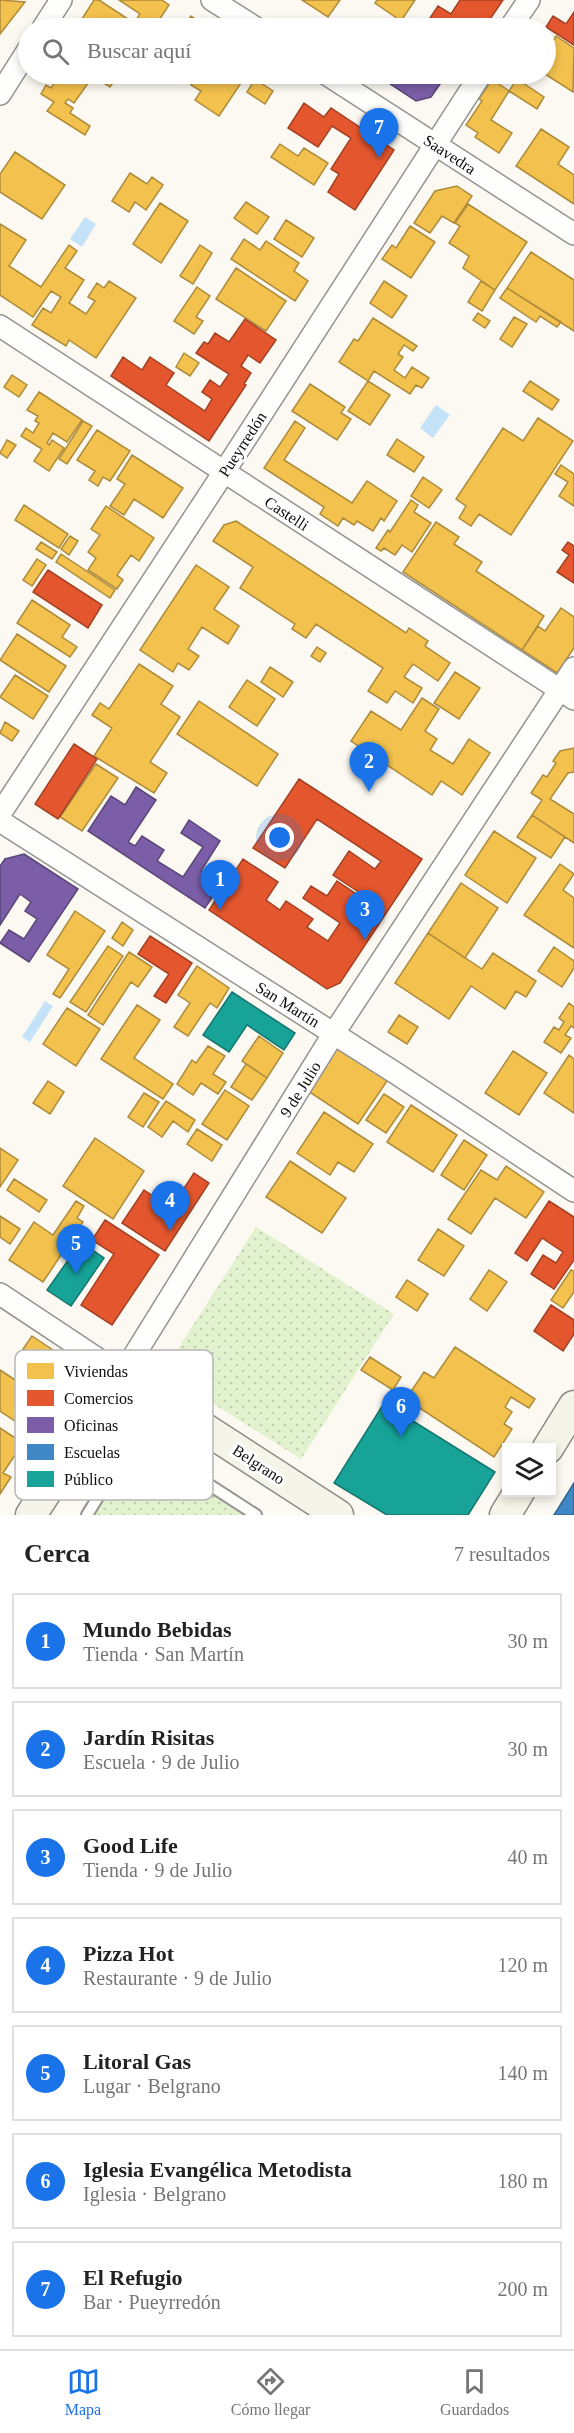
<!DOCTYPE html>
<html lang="es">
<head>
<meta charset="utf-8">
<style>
  body { margin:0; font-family:"Times New Roman",serif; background:#f6f6f6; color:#222 }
  .controls { position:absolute; right:18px; bottom:18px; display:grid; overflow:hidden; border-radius:0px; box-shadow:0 3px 9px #0003 }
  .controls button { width:54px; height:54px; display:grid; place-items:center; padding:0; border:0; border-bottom:2px solid #e0e0e0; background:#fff; color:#222; font:30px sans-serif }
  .you { position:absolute; left:280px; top:838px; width:21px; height:21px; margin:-15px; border:4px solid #fff; border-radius:50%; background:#1a73e8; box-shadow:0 0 0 9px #1a73e833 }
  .badge { display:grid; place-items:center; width:39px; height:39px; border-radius:50%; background:#1a73e8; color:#fff; font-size:20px; font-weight:700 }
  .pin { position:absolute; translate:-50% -50px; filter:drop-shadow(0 2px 3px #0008) }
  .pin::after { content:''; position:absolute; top:32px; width:21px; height:18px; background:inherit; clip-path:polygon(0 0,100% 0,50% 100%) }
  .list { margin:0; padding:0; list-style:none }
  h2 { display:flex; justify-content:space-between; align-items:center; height:78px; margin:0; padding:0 24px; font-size:26px }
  h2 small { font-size:20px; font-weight:400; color:#767676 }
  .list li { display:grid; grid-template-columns:39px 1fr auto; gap:18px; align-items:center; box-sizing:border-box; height:96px; margin:0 12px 12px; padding:0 12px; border:2px solid #e0e0e0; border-radius:0px }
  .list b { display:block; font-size:22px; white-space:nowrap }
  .list p { margin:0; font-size:20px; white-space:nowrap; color:#767676 }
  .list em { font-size:20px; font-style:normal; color:#767676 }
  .icon { flex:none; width:33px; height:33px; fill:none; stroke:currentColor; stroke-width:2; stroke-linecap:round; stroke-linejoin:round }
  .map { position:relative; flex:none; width:574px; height:1515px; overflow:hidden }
  .search { position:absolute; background:#fff; box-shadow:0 3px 9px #0003; left:18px; right:18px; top:18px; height:66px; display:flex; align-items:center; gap:15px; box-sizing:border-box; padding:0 21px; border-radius:33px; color:#767676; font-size:22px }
  .sheet { height:834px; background:#fff }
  nav { display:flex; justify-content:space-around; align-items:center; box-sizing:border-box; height:84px; border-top:2px solid #e0e0e0; background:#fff; font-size:16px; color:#767676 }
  nav a { display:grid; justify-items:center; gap:3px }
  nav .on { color:#1a73e8 }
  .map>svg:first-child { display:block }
  .green { fill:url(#green-dots) }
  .water { fill:#c4e3f9 }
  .homes { fill:#f2c14e; stroke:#ad8b3a; stroke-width:1.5 }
  .shops { fill:#e4572e; stroke:#a44124; stroke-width:1.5 }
  .offices { fill:#7b5ea7; stroke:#5a4679; stroke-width:1.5 }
  .schools { fill:#3f88c5; stroke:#30638e; stroke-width:1.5 }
  .public { fill:#17a398; stroke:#14766e; stroke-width:1.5 }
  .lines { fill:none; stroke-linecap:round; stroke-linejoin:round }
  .lane-casing { stroke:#949390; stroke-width:14 }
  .street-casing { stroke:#949390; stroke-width:24 }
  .secondary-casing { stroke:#8b8a86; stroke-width:33 }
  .lane { stroke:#fefefd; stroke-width:10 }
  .street { stroke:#fefefd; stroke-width:21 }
  .secondary { stroke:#f5f4e8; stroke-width:30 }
  .labels { text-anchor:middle; stroke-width:6; stroke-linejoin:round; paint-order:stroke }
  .street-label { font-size:16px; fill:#0d0d0d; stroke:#fff }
  .key { fill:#fff; stroke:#b6b6b6; stroke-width:1.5 }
  .key-label { font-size:16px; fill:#0d0d0d }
</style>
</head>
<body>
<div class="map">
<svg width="574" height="1515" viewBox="0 0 574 1515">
  <defs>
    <pattern id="green-dots" width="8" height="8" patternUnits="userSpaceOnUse" patternTransform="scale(1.5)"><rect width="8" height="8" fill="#e2f2cf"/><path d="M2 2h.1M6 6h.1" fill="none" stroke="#c1ceb1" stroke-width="1.8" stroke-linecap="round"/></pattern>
  </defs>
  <rect width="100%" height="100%" fill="#fbf9f1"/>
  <path class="green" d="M256 1227 394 1314 301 1459 163 1372Z
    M154 1449 256 1515H87L122 1458Z"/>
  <path class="water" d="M85 217 96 224 82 247 70 239Z
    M436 405 450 415 433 438 420 428Z
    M45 1001 53 1006 30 1042 22 1037Z"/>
  <path class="homes" d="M0 0 25 2 0 34Z
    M94 0H99L131 21 126 28H89L80 22Z
    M119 0H162L169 5 154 28H143L134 23 140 14Z
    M302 0H340L328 17Z
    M377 0H415L401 21 375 3Z
    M191 16 201 23 197 28H183Z
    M556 36 574 48 573 92 545 74 546 52Z
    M60 74H67L73 77 76 74 89 82 74 103 68 99 65 103 73 108 70 113 90 126 85 135 47 111 54 102 41 94 46 85 51 88Z
    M89 74H115L118 76 110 87Z
    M199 74H247L219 116 195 100 201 91 191 85Z
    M255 79 273 91 265 104 247 92Z
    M492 79 509 91 491 120 512 133 499 153 475 137 478 133 466 125 482 101 479 99Z
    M517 79 544 97 537 109 509 91Z
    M541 129 569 147 558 164 574 175V204L516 166Z
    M280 144 298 156 304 148 328 163 314 185 271 157Z
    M15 152 65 185 42 219 0 192V174Z
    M130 173 147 184 152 177 163 185 146 210 135 202 129 212 112 201Z
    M457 186 472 196 454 223 442 216 430 233 414 223 435 191Z
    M246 202 269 217 257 234 234 218Z
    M160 203 188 221 161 263 133 244Z
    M468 204 527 242 495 290 463 268 469 256 449 243 460 226 455 223Z
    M286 220 314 238 302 257 274 239Z
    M0 224 26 240 9 266 41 287 69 245 77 251 65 268 84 280 69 303 86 314 95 301 88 297 97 283 104 288 109 281 136 298 96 358 69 340 66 346 32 325 43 308 51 313 61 297 51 291 33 317 0 295Z
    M410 226 435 242 411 278 382 259 392 245 396 248Z
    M244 239 260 250 266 241 299 263 294 271 308 281 295 301 231 259Z
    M200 245 212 253 193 284 180 276Z
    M531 252 574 280V331L507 288Z
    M236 268 286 301 266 331 216 299Z
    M384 281 407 296 392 318 370 303Z
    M481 281 495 290 482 311 468 302Z
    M197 287 210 296 196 317 203 321 194 334 174 321Z
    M507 288 561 322 557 327 540 316 536 322 500 298Z
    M478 313 490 321 485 328 473 320Z
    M514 317 527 324 512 347 500 339Z
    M373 318 417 346 413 351 404 345 398 354 403 357 394 370 405 378 412 367 429 378 422 388 416 385 410 394 374 371 368 381 339 362 354 339 358 341Z
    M184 353 199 363 190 376 176 367Z
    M12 375 27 385 19 397 4 387Z
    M368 381 390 395 370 425 348 411Z
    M530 381 559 400 552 410 523 391Z
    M310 384 345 407 341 413 351 419 337 440 292 411Z
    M39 392 82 420 67 442 53 433 47 443 49 445 52 440 64 448 49 471 34 461 42 449 21 436 26 428 33 433 39 423 35 421 38 416 27 410Z
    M538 418 573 441 511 535 479 514 471 526 459 518 466 506 456 499 503 428 523 441Z
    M83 421 92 426 67 464 59 459Z
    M295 421 305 428 284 460 352 503 367 481 397 501 384 521 381 518 373 531 357 521 354 525 343 518 338 526 320 514 324 507 264 468Z
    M97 430 130 451 110 481 103 477 98 486 89 480 95 471 77 460Z
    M397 439 424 457 414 472 387 455Z
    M7 440 16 445 7 458 0 453Z
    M132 455 183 488 163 518 134 499 124 515 110 506 125 484 117 479Z
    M561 465 574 474V506L559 496 568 482 555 474Z
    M423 477 442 490 429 508 411 496Z
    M411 500 418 505 414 512 431 523 412 552 402 545 395 555 384 548 381 551 376 548 388 530 390 532Z
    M24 505 68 534 59 548 15 520Z
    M106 506 154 538 139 561 131 555 117 575 123 580 117 589 88 570 96 558 88 552 100 535 91 529Z
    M236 521 406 633 409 628 428 641 425 646 450 663 438 681 413 664 404 677 422 688 413 703 395 691 387 703 368 691 383 668 316 624 306 638 292 629 295 624 240 588 253 567 213 541 224 525Z
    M436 522 459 537 454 544 482 562 476 571 544 616 522 650 403 572Z
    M70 536 78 541 69 555 61 549Z
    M41 542 57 552 52 559 36 549Z
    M61 554 115 590 110 598 56 562Z
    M37 559 46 565 32 586 23 580Z
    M196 565 229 587 214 609 239 626 228 644 202 627 188 649 199 656 189 670 178 663 173 672 140 650Z
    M32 600 70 625 62 637 77 647 70 657 17 623Z
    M561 608 574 617V648L557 673 522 650 538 626 545 631Z
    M17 634 66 666 49 692 0 660Z
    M317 647 326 653 320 662 311 656Z
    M139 664 173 686 161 704 180 717 150 762 167 773 154 793 94 756 112 728 92 715 100 703 109 709Z
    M270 667 293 682 283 697 261 682Z
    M455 672 480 688 459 719 434 703Z
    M15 675 48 696 33 719 0 697Z
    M247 680 275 699 257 726 229 707Z
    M422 698 439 709 425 731 437 739 430 750 453 764 469 739 490 753 462 795 441 781 432 795 351 741 371 711 401 730Z
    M199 701 278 754 257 786 177 734Z
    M5 722 19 731 12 741 0 733Z
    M574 748V772L568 773 550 799 574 814V843L532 815 542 800 531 793 543 775 547 777 556 763 553 761 560 751Z
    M96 764 118 778 82 831 60 817Z
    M532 815 565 837 551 858 517 837Z
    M494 831 536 858 507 903 465 875Z
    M560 864 574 874 563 890 574 898V948L524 915Z
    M461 883 498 908 465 958 428 933Z
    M75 911 105 931 60 998 53 994 69 969 47 955Z
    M122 922 133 930 123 946 112 938Z
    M428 933 482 969 493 953 536 981 526 997 516 991 505 1009 471 986 449 1019 395 983Z
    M108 946 123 956 86 1012 70 1002Z
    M554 947 574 961V968L562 987 538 971Z
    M129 952 152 967 138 987 131 982 103 1025 88 1015Z
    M197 966 229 988 217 1008 210 1003 188 1036 174 1027 190 1003 178 995Z
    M569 1003 574 1007V1028L571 1026 565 1035 571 1038 561 1053 544 1042 554 1027 559 1030 564 1022 559 1018Z
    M137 1005 160 1020 134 1058 173 1084 163 1099 101 1059Z
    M67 1008 100 1029 76 1066 43 1044Z
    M399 1015 418 1027 407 1044 388 1032Z
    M259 1036 283 1053 267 1078 242 1061Z
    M338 1045 389 1078 358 1124 308 1091Z
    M208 1046 225 1056 213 1074 226 1082 218 1094 201 1083 193 1095 177 1084 192 1060 196 1063Z
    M513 1051 547 1073 519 1115 485 1093Z
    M569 1055 574 1059V1113L544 1093Z
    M246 1064 267 1078 252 1100 231 1087Z
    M48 1081 64 1092 50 1114 33 1103Z
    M225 1090 249 1106 227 1140 202 1124Z
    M144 1093 159 1102 143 1127 128 1117Z
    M384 1094 404 1107 386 1133 366 1120Z
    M166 1101 195 1120 188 1132 173 1121 162 1137 148 1127Z
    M411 1105 457 1135 433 1172 387 1142Z
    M324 1112 373 1144 354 1172 338 1162 330 1175 297 1153Z
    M197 1129 222 1145 212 1161 187 1144Z
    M95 1138 144 1171 113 1219 63 1186Z
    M464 1140 487 1155 464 1190 441 1175Z
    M0 1148 18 1160 0 1187Z
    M290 1161 346 1198 322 1233 266 1197Z
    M506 1166 544 1192 526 1218 495 1198 471 1234 448 1219 481 1170 497 1180Z
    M14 1179 47 1200 39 1212 7 1190Z
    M76 1201 84 1206 77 1218 83 1222 43 1282 9 1260 34 1222 53 1235Z
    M0 1216 20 1229 10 1244 0 1237Z
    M438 1229 464 1246 444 1276 418 1260Z
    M489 1270 507 1282 487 1311 470 1299Z
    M571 1270 574 1271V1292L563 1308 551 1300Z
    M407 1280 428 1294 417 1311 396 1297Z
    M32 1336 71 1362 63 1375 23 1349Z
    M455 1347 535 1399 529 1408 511 1397 505 1407 512 1412 504 1424 512 1429 494 1457 406 1399 424 1372 434 1378Z
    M370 1357 401 1377 393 1390 361 1370Z
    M0 1370 55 1406 36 1435 0 1411Z
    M0 1428 23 1443 3 1473 11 1477 0 1494Z"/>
  <path class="shops" d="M460 0H503L484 28H446L430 18 438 6 451 14Z
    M574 12V45L546 27 553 16 566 24Z
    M304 103 324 117 331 108 394 150 355 210 328 192 339 174 331 169 351 138 332 126 318 147 288 128Z
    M245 319 276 340 260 363 248 355 241 366 251 373 244 384 246 385 209 441 111 376 123 357 142 370 150 357 174 373 166 385 205 411 212 399 202 392 210 380 220 387 229 374 196 353 204 342 208 344 215 333 229 342Z
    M568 542 574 546V583L557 572 569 555 562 550Z
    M48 570 102 605 88 628 33 592Z
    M74 744 97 759 58 819 35 804Z
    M299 779 422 859 340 983 327 989 209 910 243 859 278 882 266 900 280 910 286 901 313 919 307 927 328 941 340 923 303 898 311 886 327 896 337 881 358 895 360 893 333 875 349 851 375 869 381 861 317 819 285 868 253 848Z
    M150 936 192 963 166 1003 154 996 169 974 138 954Z
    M194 1173 209 1183 165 1251 122 1223 144 1190 171 1208Z
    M549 1201 574 1217V1260L554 1289 531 1274 543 1255 556 1263 563 1252 542 1238 527 1261 515 1253Z
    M105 1220 159 1255 112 1325 81 1305 114 1254 92 1240Z
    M551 1305 574 1320V1334L563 1351 534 1331Z"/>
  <path class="offices" d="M375 74H447L431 97 416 101Z
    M136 787 156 800 128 842 135 846 142 836 164 850 157 861 183 877 203 847 181 833 189 820 220 841 201 871 221 884 205 908 88 831 111 796 125 805Z
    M24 854 78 889 29 962 0 943 9 930 24 939 37 919 25 911 31 902 20 894 0 925V866L5 859Z"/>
  <path class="schools" d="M574 1483V1515H554Z"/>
  <path class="public" d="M232 992 295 1033 284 1050 247 1025 229 1052 203 1035Z
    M81 1242 104 1258 71 1306 47 1290Z
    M384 1403 495 1472 468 1515H387L334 1483Z"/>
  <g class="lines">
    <g class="lane-casing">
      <path id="lane" d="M84 1435 122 1458
        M154 1449 175 1413
        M87 1515 122 1458 154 1449 256 1515"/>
    </g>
    <g class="street-casing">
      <path id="street" d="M212 0 256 28
        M43 28 61 0
        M510 28 529 0
        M326 74 574 234
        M0 94 28 50
        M0 326 574 699
        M0 814 224 472 481 74
        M0 821 397 1074 574 1191
        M0 1294 122 1375 334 1033 574 668"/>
    </g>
    <g class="secondary-casing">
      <path id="secondary" d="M548 1448 574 1406
        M31 1515 122 1375 338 1515
        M505 1515 519 1492"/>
    </g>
    <use href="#lane" class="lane"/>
    <use href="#street" class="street"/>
    <use href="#secondary" class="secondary"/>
  </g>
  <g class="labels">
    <g class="street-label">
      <text transform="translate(450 154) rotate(33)" y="6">Saavedra</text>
      <text transform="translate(242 444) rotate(-57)" y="6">Pueyrredón</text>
      <text transform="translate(287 513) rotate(33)" y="6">Castelli</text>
      <text transform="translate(288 1004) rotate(32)" y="6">San Martín</text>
      <text transform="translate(300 1089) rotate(-58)" y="6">9 de Julio</text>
      <text transform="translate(259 1464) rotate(33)" y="6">Belgrano</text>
    </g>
  </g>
  <rect x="15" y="1350" width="198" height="150" rx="9" class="key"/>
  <rect x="27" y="1363" width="27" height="16" fill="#f2c14e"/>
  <rect x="27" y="1390" width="27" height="16" fill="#e4572e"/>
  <rect x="27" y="1417" width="27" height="16" fill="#7b5ea7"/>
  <rect x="27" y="1444" width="27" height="16" fill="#3f88c5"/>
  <rect x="27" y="1471" width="27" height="16" fill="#17a398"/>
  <g class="key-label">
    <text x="64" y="1377">Viviendas</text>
    <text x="64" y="1404">Comercios</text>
    <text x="64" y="1431">Oficinas</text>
    <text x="64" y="1458">Escuelas</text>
    <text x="64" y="1485">Público</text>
  </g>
</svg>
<div class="controls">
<button><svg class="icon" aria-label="layers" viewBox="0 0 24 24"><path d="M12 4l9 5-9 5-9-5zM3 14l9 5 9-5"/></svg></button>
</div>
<div class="you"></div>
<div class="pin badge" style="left:220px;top:910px">1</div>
<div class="pin badge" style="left:369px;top:792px">2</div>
<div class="pin badge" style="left:365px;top:940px">3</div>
<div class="pin badge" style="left:170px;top:1231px">4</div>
<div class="pin badge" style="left:76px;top:1274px">5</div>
<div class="pin badge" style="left:401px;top:1437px">6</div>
<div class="pin badge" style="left:379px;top:158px">7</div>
<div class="search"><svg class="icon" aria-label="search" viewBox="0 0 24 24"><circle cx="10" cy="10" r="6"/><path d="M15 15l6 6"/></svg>Buscar aquí</div>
</div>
<section class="sheet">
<h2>Cerca<small>7 resultados</small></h2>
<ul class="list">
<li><span class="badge">1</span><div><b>Mundo Bebidas</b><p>Tienda · San Martín</p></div><em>30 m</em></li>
<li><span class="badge">2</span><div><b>Jardín Risitas</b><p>Escuela · 9 de Julio</p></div><em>30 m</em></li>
<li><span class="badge">3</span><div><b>Good Life</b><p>Tienda · 9 de Julio</p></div><em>40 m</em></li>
<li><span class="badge">4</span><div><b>Pizza Hot</b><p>Restaurante · 9 de Julio</p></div><em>120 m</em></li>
<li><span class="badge">5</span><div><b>Litoral Gas</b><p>Lugar · Belgrano</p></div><em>140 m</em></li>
<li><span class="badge">6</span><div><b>Iglesia Evangélica Metodista</b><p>Iglesia · Belgrano</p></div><em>180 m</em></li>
<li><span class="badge">7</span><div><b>El Refugio</b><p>Bar · Pueyrredón</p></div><em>200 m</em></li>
</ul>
</section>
<nav>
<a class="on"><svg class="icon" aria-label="map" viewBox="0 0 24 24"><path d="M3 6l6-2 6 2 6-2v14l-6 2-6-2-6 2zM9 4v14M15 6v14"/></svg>Mapa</a>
<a><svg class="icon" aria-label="directions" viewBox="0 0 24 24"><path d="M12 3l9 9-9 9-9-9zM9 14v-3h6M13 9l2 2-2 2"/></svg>Cómo llegar</a>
<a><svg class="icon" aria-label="saved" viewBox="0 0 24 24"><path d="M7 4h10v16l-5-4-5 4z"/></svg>Guardados</a>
</nav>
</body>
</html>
